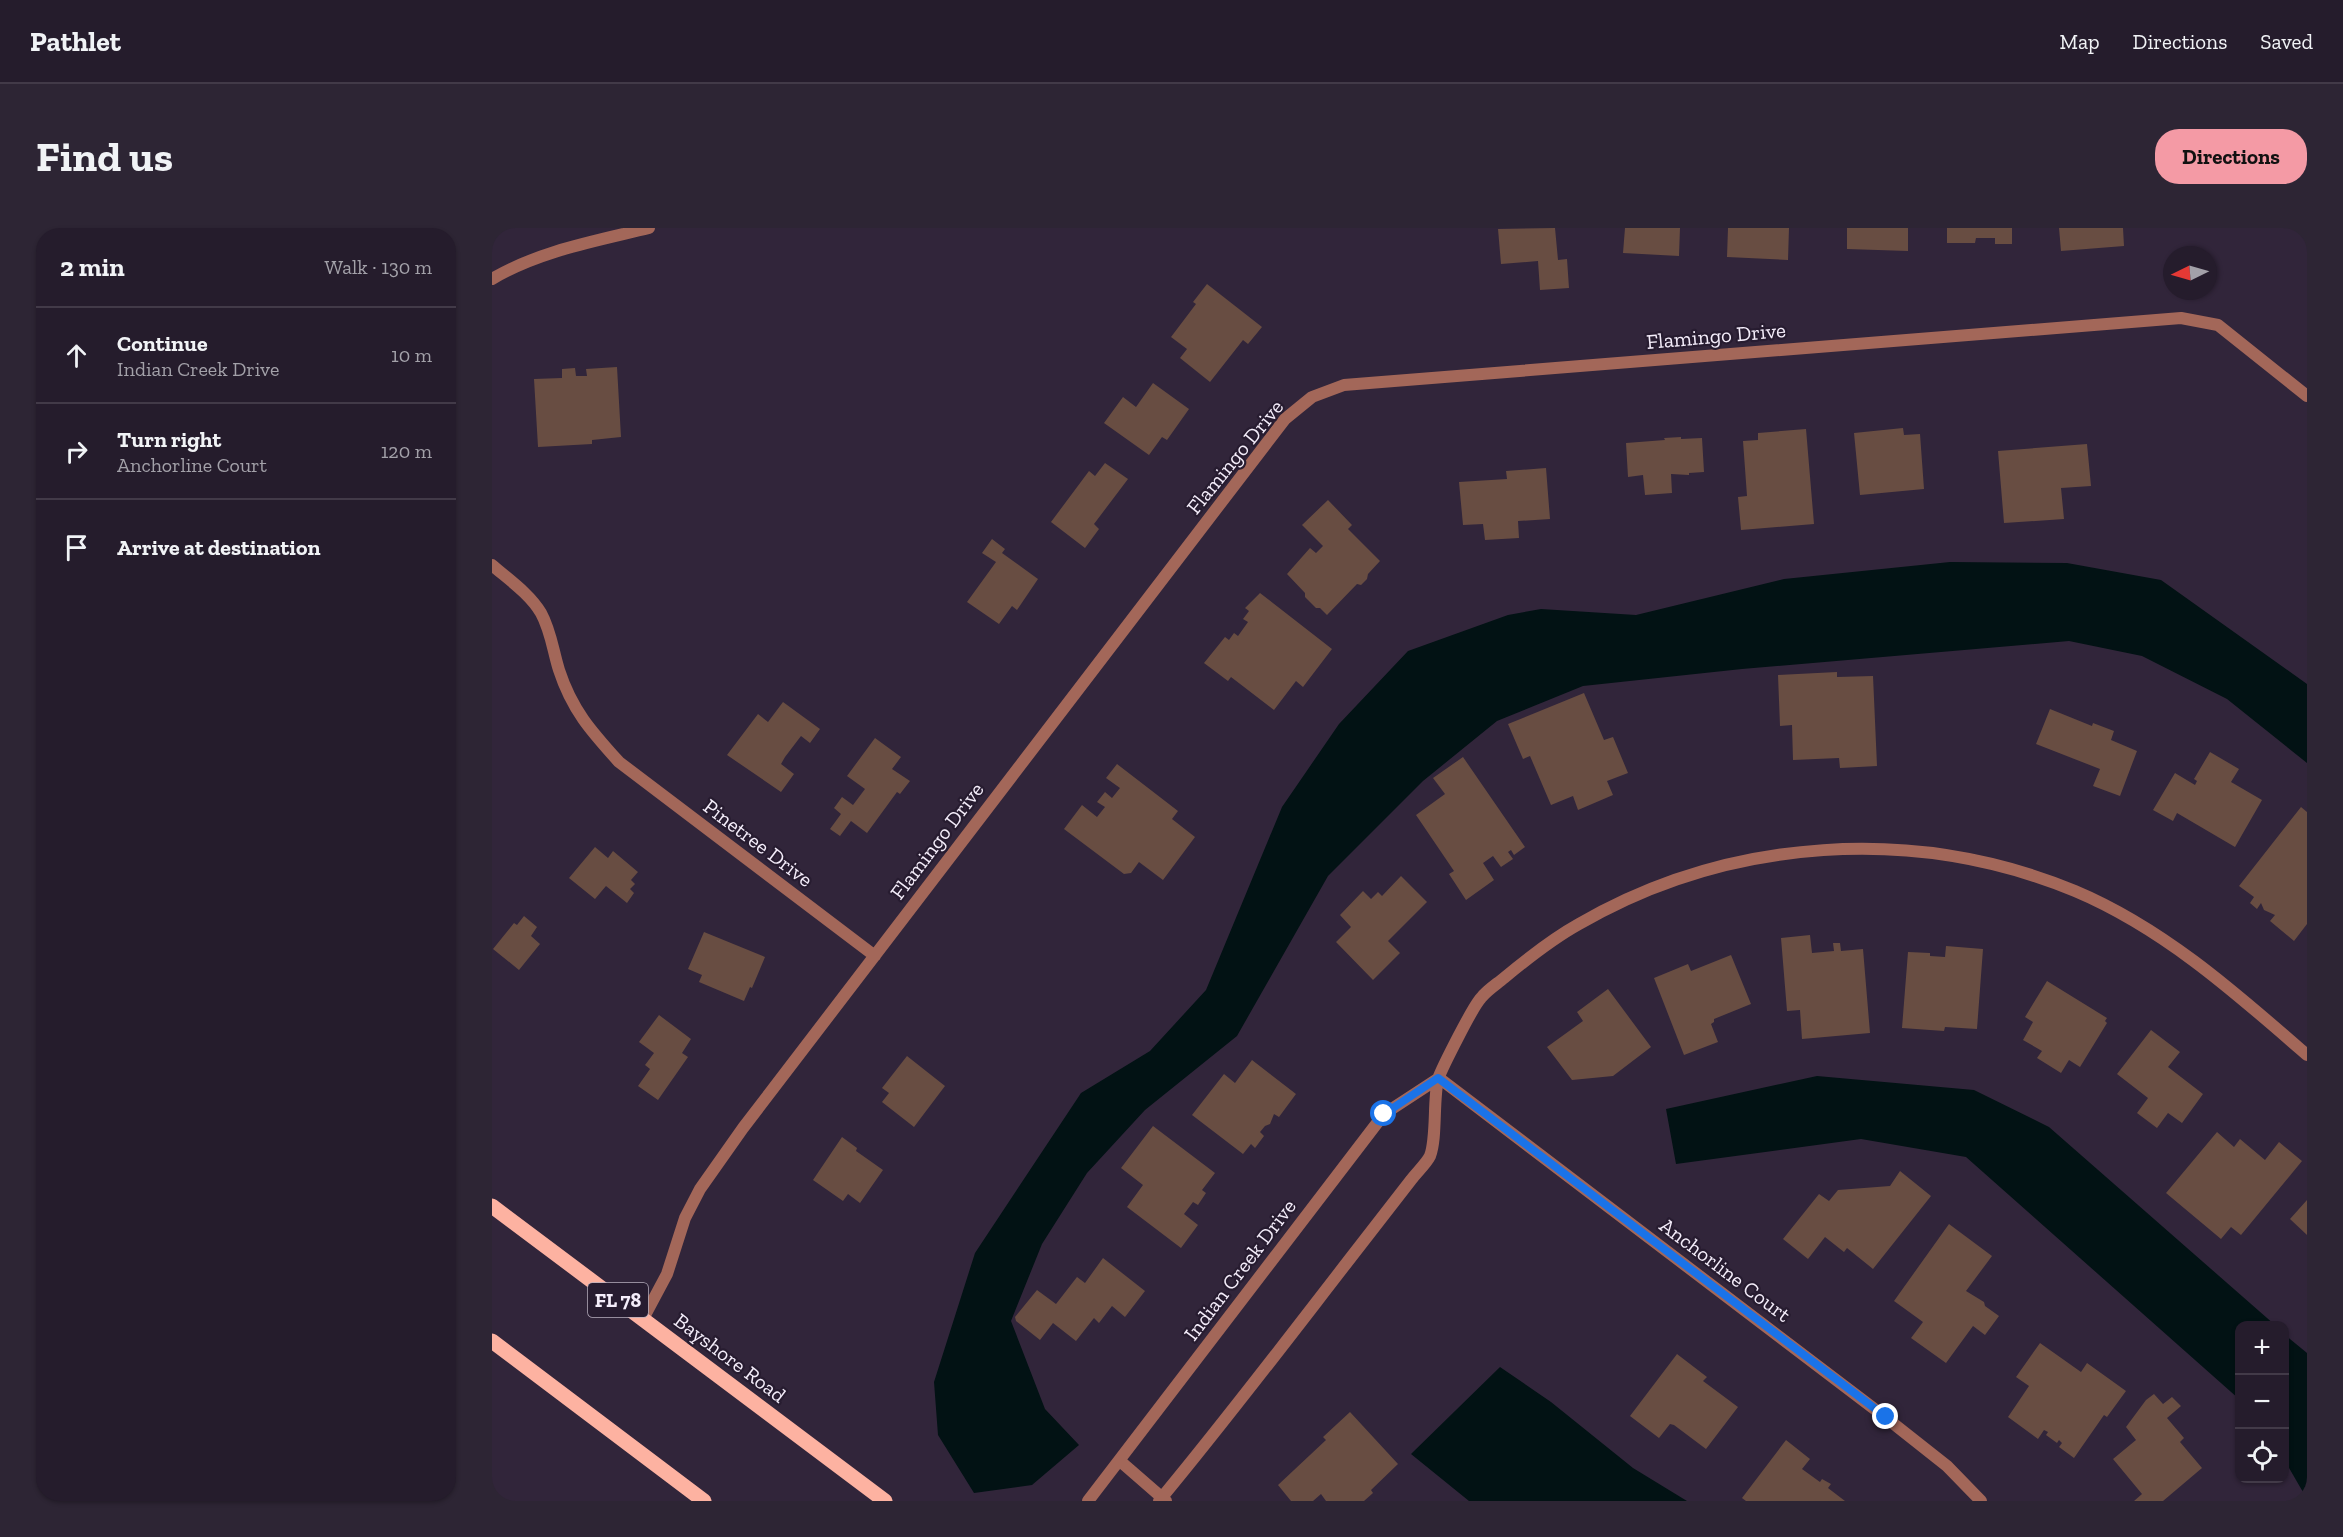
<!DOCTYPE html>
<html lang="en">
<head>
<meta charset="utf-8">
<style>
  body { margin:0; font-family:"Zilla Slab",serif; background:#2d2534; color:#f1f3f6 }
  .controls { position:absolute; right:18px; bottom:18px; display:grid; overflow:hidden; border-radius:12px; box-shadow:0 2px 4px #0004 }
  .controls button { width:54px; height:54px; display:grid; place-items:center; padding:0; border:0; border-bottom:2px solid #423a48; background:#251c2c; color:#f1f3f6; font:30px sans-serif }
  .compass { position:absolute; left:1671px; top:18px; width:54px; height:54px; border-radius:50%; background:#251c2c; box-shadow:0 2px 4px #0004; rotate:265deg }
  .stop { position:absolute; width:18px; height:18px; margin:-14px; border:4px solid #1a73e8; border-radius:50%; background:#fff }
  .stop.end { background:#1a73e8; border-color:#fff; box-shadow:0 2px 6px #0008 }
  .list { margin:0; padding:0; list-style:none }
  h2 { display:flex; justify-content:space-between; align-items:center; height:78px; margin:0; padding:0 24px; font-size:26px }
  h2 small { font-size:20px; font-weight:400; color:#a3a1a9 }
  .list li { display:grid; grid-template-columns:39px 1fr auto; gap:18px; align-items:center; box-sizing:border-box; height:96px; padding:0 24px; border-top:2px solid #423a48 }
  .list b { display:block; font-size:22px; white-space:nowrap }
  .list p { margin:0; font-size:20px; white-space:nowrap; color:#a3a1a9 }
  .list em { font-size:20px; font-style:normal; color:#a3a1a9 }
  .icon { flex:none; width:33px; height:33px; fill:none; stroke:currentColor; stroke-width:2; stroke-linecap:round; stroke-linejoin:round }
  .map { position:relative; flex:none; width:1815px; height:1273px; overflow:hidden; border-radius:24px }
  header { display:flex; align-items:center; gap:36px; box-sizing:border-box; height:84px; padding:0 30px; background:#251c2c; border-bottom:2px solid #423a48 }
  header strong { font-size:28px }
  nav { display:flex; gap:33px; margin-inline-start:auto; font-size:21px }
  .intro { display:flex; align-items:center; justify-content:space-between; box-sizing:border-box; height:144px; padding:0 36px }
  h1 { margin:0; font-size:42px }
  .button { padding:15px 27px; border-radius:24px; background:#f49aa5; color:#111; font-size:21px; font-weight:700 }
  main { display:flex; gap:36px; padding:0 36px }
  aside { flex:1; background:#251c2c; border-radius:24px; box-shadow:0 2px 4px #0004 }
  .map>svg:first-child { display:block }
  .water { fill:#021214 }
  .building { fill:#684d42 }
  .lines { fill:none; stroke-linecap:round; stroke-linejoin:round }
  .street { stroke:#a36759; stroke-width:12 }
  .primary { stroke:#fdb2a1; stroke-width:15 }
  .route { stroke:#1a73e8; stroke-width:8 }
  .labels { text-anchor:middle; stroke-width:4.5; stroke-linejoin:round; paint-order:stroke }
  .shield { fill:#271c30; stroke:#b6aebd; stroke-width:1.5 }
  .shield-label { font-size:20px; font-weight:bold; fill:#f4edfa }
  .street-label { font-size:21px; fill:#f4edfa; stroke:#271c30 }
</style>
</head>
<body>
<header>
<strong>Pathlet</strong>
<nav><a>Map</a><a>Directions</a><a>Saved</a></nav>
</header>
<div class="intro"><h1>Find us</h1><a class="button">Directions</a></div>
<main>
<aside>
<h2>2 min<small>Walk · 130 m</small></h2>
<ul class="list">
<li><svg class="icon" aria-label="ahead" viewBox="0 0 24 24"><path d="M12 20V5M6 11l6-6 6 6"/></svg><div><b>Continue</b><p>Indian Creek Drive</p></div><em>10 m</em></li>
<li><svg class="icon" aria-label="right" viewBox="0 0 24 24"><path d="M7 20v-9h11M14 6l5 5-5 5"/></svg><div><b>Turn right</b><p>Anchorline Court</p></div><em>120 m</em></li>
<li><svg class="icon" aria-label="arrive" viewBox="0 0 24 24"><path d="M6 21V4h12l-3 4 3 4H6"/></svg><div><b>Arrive at destination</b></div></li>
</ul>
</aside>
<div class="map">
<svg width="1815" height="1273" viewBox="0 0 1815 1273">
  <rect width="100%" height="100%" fill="#31253a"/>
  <path class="water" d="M1458 334 1575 335 1669 352 1815 456V535L1735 471 1650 428 1577 413 1250 441 1091 458 1005 493 931 553 836 648 745 808 653 882 595 945 550 1016 519 1093 553 1181 587 1217 540 1257 482 1265 446 1207 442 1154 483 1025 589 865 658 823 714 762 790 579 847 496 916 423 1016 387 1049 381 1144 387 1292 351Z
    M1325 848 1482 862 1557 899 1783 1097 1748 1098 1747 1171 1474 929 1369 911 1184 936 1174 881Z
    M1792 1106 1815 1125V1271L1793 1233Z
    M1008 1139 1059 1174 1141 1240 1195 1273H977L919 1226Z"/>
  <path class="building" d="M1063 0 1066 32 1075 31 1077 60 1048 62 1046 33 1009 36 1006 1Z
    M1133 0H1188L1187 28 1131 25Z
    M1236 0H1297L1296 32 1235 29Z
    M1355 0H1416V23L1355 21Z
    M1455 0H1520V16H1503V10H1484L1483 15H1455Z
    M1567 0H1631L1632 18 1569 23Z
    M715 56 770 99 756 116 751 112 718 154 688 130 695 121 679 109 704 76 701 74Z
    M125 139 129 209 100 212V216L46 219 42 151 70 150V141L83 140 84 148H95L94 141Z
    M661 155 697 181 675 212 670 209 657 227 612 195 631 169 644 179Z
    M1411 200 1412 207 1428 206 1432 261 1368 267 1362 205Z
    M1314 201 1322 296 1249 302 1246 269 1255 268 1251 213 1266 212V205Z
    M1189 209V211L1210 210 1212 244 1197 245V247L1179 246 1180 265 1153 267 1151 247 1136 249 1134 215 1173 212 1172 210Z
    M1595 216 1599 258 1569 260 1572 291 1512 295 1506 223Z
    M613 235 636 251 602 296 607 301 593 320 559 294 597 243 603 248Z
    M1054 240 1058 291 1026 293 1027 310 993 312 991 296 971 297 967 254 1015 251 1014 243Z
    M836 272 860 297 856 301 888 333 876 346 875 351 869 357 865 356 835 387 828 380H824L813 369V365L795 346 818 320 824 325 831 318 810 297Z
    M500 311 513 321 510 325 546 351 525 382 520 378 507 396 475 374 504 334 490 325Z
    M768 365 840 421 811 459 804 453 782 482 739 449 736 453 712 435 733 409 737 412 742 405 746 408 756 394 751 391 757 383 753 380Z
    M1345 444V449L1381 448 1385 538 1348 540 1347 530 1301 532 1300 497 1288 498 1286 447Z
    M1092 465 1112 512 1121 509 1136 545 1115 553 1121 567 1086 582 1081 568 1059 577 1038 528 1031 531 1016 496Z
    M291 474 328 501 318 515 309 508 293 529 289 536 302 546 289 564 235 527 266 486 276 494Z
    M1558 481 1600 498 1601 495 1622 503 1619 512 1645 523 1628 568 1601 558 1608 541 1544 516Z
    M383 510 409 529 400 541 418 553 408 566 405 564 375 605 359 593 348 608 338 601 349 586 342 580 350 569 361 577 373 561 355 548Z
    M1718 524 1747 541 1739 554 1770 572 1743 619 1685 585 1681 593 1661 582 1683 545 1703 557 1705 553 1702 551Z
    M971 529 1033 619 1022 627 1019 622 1016 624 1021 631 1009 639 1001 628 991 635 1002 652 974 672 957 646 962 643 924 587 953 566 941 550Z
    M625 536 686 583 680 591 703 609 671 652 647 634 639 645 632 646 572 601 590 577 605 589 613 579 605 574 613 564 620 570 628 560 614 550Z
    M1809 579 1815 584V696L1802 713 1778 693 1783 687 1772 682 1769 675 1765 681 1758 675 1762 669 1747 658Z
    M103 619 116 630 121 623 146 644 139 652 143 656 138 661 142 665 135 675 114 658 103 671 77 650Z
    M909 648 935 674 896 713 908 725 881 752 844 714 859 699 848 687 871 663 879 671 886 664 890 668Z
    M32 688 45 699 39 708 48 716 27 742 1 721 22 695 25 697Z
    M212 704 273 729 260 760 258 759 252 773 207 754 210 747 196 741Z
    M1318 707 1320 725 1342 723 1341 715H1348L1349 723 1371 721 1378 805 1310 811 1308 782 1295 783 1289 710Z
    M1454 718 1491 721 1485 801 1453 799 1452 803 1410 800 1416 724 1438 725V728L1453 729Z
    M1239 727 1259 776 1222 791V794L1219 796 1226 814 1192 827 1162 750 1196 736 1199 743Z
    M1555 753 1615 790 1613 793 1615 795 1588 839 1577 832 1569 845 1545 830 1550 823 1531 812 1541 794 1533 789Z
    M1116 761 1159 819 1121 848 1080 852 1055 819 1091 793 1085 784Z
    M167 787 199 811 190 825 196 829 166 872 146 858 158 841 153 837 162 825 147 814Z
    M1659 802 1688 824 1676 839 1711 866 1690 895 1676 885 1665 900 1645 885 1656 870 1625 846Z
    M415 828 453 858 422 899 390 874 397 865 390 860Z
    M760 832 804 866 787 889 782 886 778 896 773 898 768 904 772 908 763 920 759 916 751 926 700 887 732 846 743 855Z
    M661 898 723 945 710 962 714 965 706 977 701 974 692 986 706 997 689 1020 635 979 651 957 629 940Z
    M1725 904 1742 919 1748 911 1773 932 1787 914 1810 933 1749 1007 1739 999 1729 1011 1674 965Z
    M350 909 365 920 364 923 391 942 368 975 356 966 351 973 321 952Z
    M1408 943 1439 968 1381 1041 1355 1020 1352 1024 1333 1009 1316 1031 1291 1011 1327 966 1337 973 1346 962 1398 958Z
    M1815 972V1007L1798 991Z
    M1457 996 1500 1028 1474 1063 1492 1074 1493 1078 1507 1088 1493 1107 1481 1098 1454 1135 1419 1110 1431 1094 1402 1073Z
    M611 1030 653 1063 633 1089 620 1078 607 1095 602 1090 584 1113 561 1095 548 1112 524 1093 523 1089 545 1062 564 1076 585 1049 593 1055Z
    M1548 1115 1589 1144 1595 1135 1634 1163 1615 1189 1612 1187 1582 1230 1567 1219 1570 1215 1567 1212 1565 1215 1554 1207 1556 1204 1552 1202 1546 1211 1516 1189 1537 1158 1524 1149Z
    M1185 1126 1215 1149 1211 1153 1246 1179 1214 1221 1182 1197 1178 1196 1167 1210 1138 1188Z
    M1662 1166 1671 1176 1680 1169 1689 1178 1675 1190 1692 1210 1688 1214 1710 1240 1671 1273H1642L1650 1266 1621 1231 1644 1212 1634 1199 1654 1172Z
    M858 1184 906 1236 879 1262 881 1265 872 1273H834L829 1266 821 1273H799L786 1257 834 1212 831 1209Z
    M1294 1212 1318 1231 1310 1241 1328 1254 1330 1251 1339 1256 1336 1260 1353 1273H1254L1250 1270Z"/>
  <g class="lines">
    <path class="street" d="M0 51C47 23 104 13 157 0
      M0 337C16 351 38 366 49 385 59 403 61 423 67 442 80 482 99 503 127 534L383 728
      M947 850 1393 1189 1455 1238 1489 1273
      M151 1091 175 1046 193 990 208 961 251 900 793 191 820 169 852 157 1689 90 1726 97 1815 168
      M628 1233 674 1273
      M596 1273 892 886 947 850
      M667 1273C736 1190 801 1104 867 1019 884 997 902 974 919 952 924 945 934 936 938 928 945 910 941 872 946 851 950 840 981 778 989 770 995 762 1005 756 1012 750 1036 730 1060 711 1087 696 1237 609 1423 597 1583 663 1671 700 1744 765 1815 827"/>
    <path class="primary" d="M0 978 393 1273
      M0 1113 212 1273"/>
  </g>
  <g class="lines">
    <path class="route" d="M892 886 946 850 1394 1189"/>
  </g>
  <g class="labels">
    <rect class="shield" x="96" y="1055" width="60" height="34" rx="4.5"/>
    <g class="shield-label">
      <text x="126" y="1079">FL 78</text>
    </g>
    <g class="street-label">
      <text transform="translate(1224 108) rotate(-5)" y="7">Flamingo Drive</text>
      <text transform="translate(743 229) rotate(-51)" y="7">Flamingo Drive</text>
      <text transform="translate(445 613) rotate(-53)" y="7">Flamingo Drive</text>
      <text transform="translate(266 615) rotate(37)" y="7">Pinetree Drive</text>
      <text transform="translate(748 1042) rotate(-53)" y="7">Indian Creek Drive</text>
      <text transform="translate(1233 1042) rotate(37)" y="7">Anchorline Court</text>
      <text transform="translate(238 1130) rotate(37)" y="7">Bayshore Road</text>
    </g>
  </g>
</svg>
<div class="controls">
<button>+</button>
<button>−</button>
<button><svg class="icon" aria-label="locate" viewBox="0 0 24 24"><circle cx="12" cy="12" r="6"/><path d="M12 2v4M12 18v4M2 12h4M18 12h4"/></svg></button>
</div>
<svg class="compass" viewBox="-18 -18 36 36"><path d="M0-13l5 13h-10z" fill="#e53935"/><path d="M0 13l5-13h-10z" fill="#a3a1a9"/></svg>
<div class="stop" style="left:892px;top:886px"></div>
<div class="stop end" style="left:1394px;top:1189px"></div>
</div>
</main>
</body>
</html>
